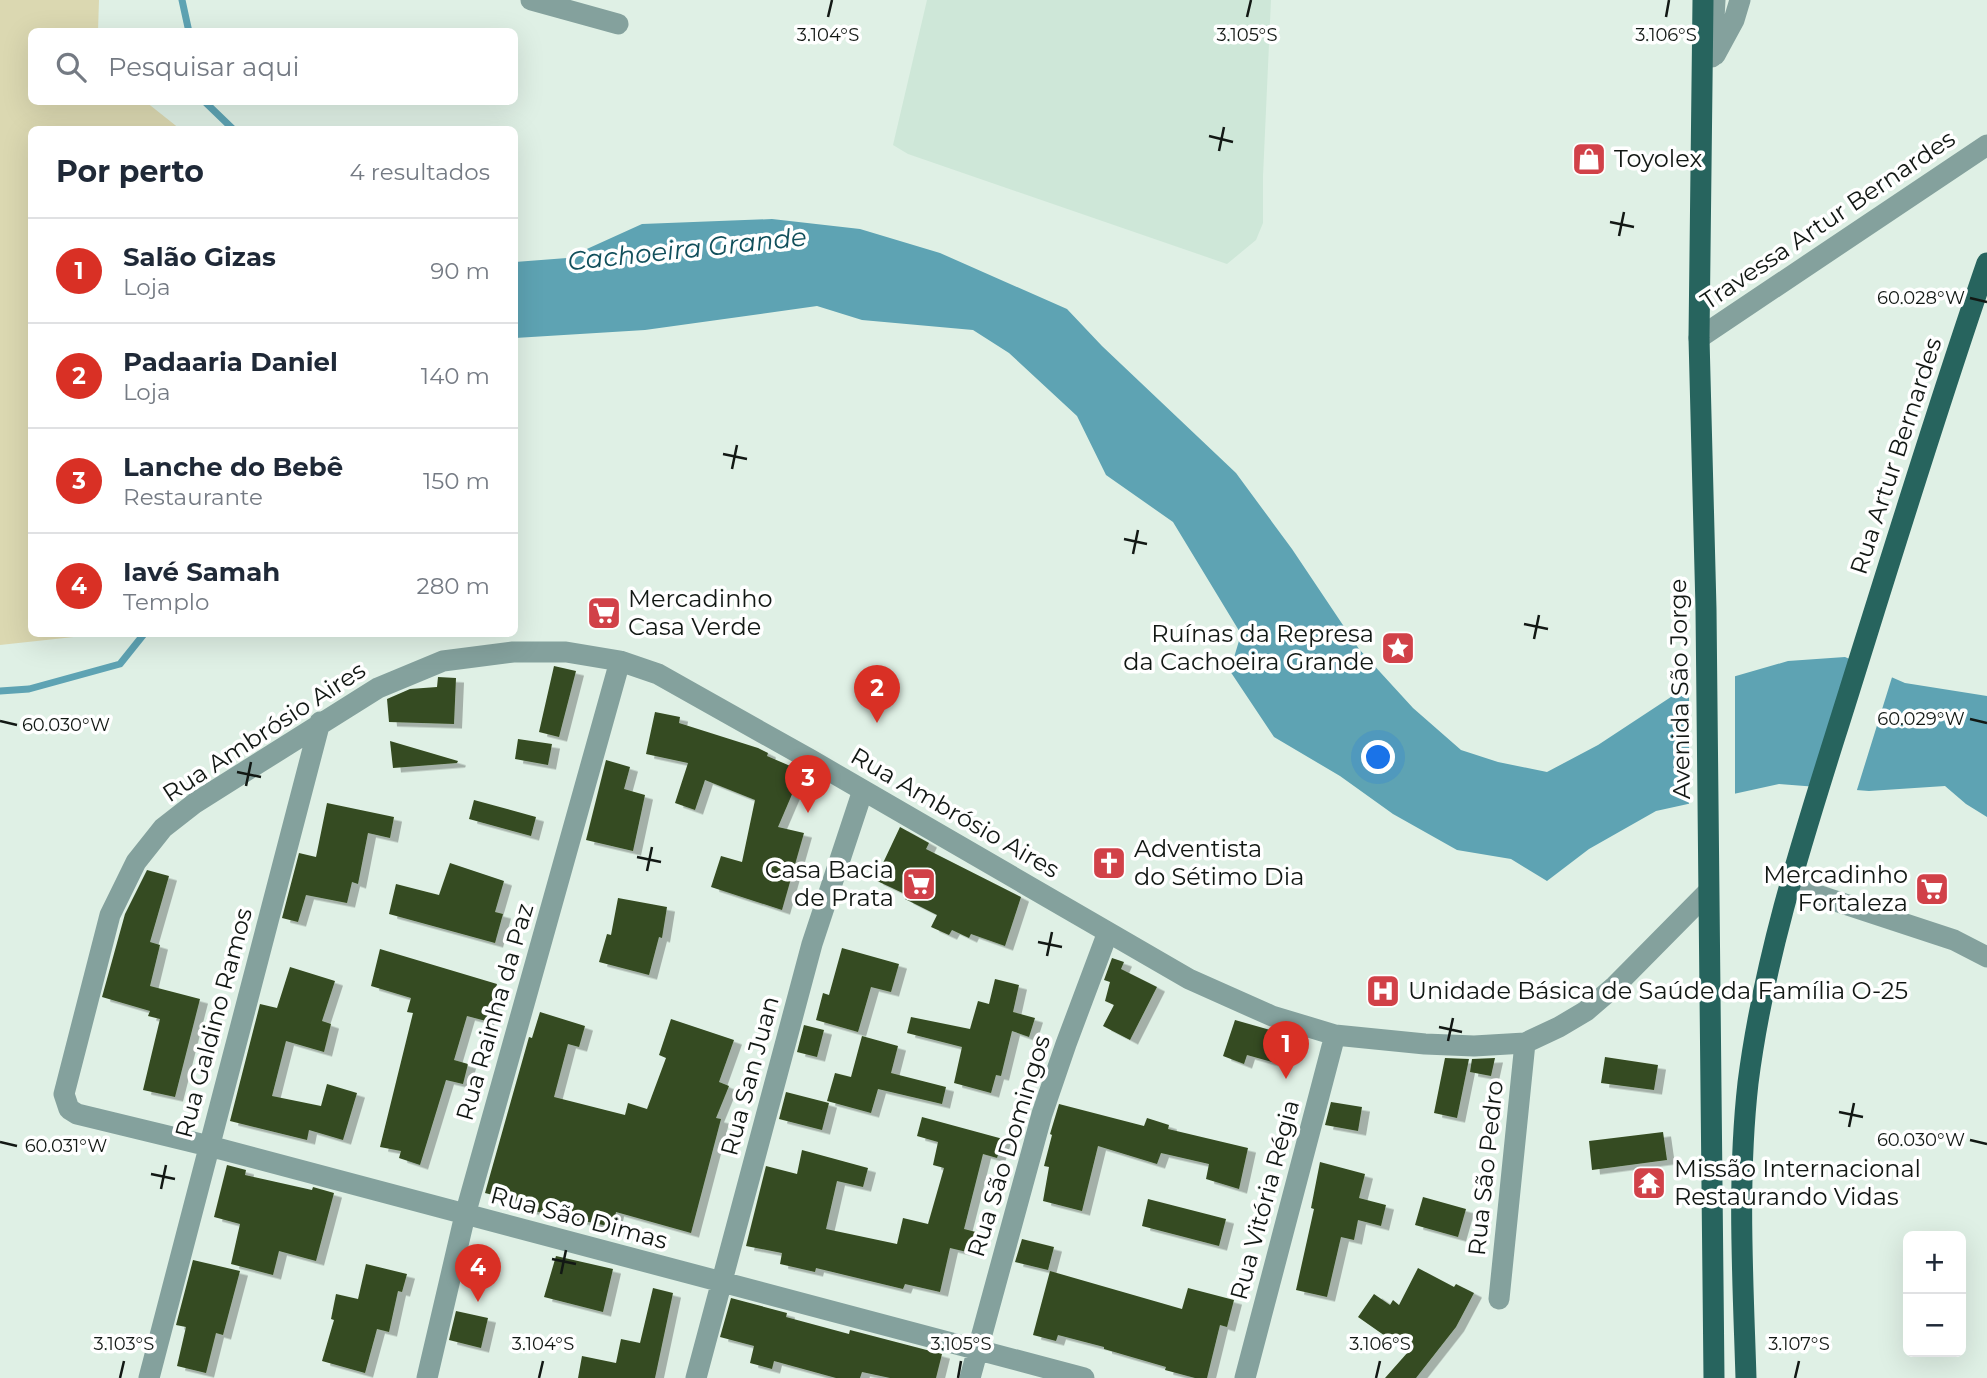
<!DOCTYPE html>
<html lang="pt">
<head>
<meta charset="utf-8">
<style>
  body { margin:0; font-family:Montserrat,sans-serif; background:#f6f6f7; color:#1f2937 }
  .controls { position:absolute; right:21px; bottom:21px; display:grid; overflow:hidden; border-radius:10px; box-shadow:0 7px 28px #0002 }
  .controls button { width:63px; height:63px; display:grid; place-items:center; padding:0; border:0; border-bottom:2px solid #e0e1e3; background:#fff; color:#1f2937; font:35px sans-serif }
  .you { position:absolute; left:1379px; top:758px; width:24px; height:24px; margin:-18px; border:5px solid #fff; border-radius:50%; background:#1a73e8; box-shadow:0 0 0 10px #1a73e833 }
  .badge { display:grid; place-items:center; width:46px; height:46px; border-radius:50%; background:#d93025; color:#fff; font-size:23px; font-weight:700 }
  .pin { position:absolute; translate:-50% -58px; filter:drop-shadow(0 2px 4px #0008) }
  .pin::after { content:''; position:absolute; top:37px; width:24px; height:21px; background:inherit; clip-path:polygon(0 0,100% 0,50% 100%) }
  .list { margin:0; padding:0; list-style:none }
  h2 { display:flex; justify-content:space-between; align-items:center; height:91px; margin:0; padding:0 28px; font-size:30px }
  h2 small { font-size:23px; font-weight:400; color:#747a83 }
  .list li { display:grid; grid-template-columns:46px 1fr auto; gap:21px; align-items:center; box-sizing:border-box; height:105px; padding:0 28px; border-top:2px solid #e0e1e3 }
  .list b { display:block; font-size:26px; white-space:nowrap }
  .list p { margin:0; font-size:23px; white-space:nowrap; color:#747a83 }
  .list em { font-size:23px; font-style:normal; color:#747a83 }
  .icon { flex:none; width:38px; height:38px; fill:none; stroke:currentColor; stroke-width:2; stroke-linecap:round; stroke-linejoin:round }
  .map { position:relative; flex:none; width:1987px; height:1378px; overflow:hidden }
  .search { position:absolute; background:#fff; box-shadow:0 7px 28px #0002; left:28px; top:28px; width:490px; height:77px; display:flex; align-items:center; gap:18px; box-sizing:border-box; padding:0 24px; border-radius:10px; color:#747a83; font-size:26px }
  .panel { position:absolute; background:#fff; box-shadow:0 7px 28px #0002; left:28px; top:126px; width:490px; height:511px; border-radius:10px }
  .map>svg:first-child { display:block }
  .built { fill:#cee7d8 }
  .green { fill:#dbd8b1 }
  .water { fill:#5ea3b3 }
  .pier { fill:#dff0e5 }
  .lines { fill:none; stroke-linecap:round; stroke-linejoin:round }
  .stream { stroke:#5ea3b3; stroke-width:7 }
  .building { fill:#354c20; filter:url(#shadow) }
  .minor { stroke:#84a19d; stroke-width:21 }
  .major { stroke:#27645e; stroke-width:21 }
  .ticks { fill:none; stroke:#121814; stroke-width:2.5 }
  .labels { text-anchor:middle; stroke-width:7; stroke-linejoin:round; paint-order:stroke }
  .poi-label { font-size:24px; fill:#121814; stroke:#fff; text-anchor:start }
  .street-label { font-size:24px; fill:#121814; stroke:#fff }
  .water-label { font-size:26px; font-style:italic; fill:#114f5b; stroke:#fff }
  .ticks-label { font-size:18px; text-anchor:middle; fill:#121814; stroke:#fff; stroke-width:7; stroke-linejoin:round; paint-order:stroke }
</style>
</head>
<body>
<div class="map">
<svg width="1987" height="1378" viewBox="0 0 1987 1378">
  <defs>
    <filter id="shadow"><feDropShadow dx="8" dy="4.5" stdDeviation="0" flood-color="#0004"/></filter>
  </defs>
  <rect width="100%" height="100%" fill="#dff0e5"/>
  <path class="built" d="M927 0H1271L1263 176V223L1256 240 1227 264 908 154 893 145Z"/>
  <path class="green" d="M0 0H99L98 31 32 32V102H146L180 129 32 130V634H101L0 645Z"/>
  <path class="water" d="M772 219 860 229 940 253 1067 309 1102 346 1236 473 1292 549 1359 649 1413 708 1461 750 1498 762 1547 772 1598 745 1677 693 1788 661 1845 657 1905 683 1987 696V817L1966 804 1945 786 1869 791 1779 784 1656 811 1589 849 1547 881 1511 859 1457 850 1393 814 1340 776 1274 737 1230 671 1241 634 1173 522 1106 475 1077 416 1009 353 973 330 862 320 817 306 645 330 515 338V262L567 258 642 224Z"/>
  <path class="pier" d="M1855 657 1893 674 1856 793 1814 790Z
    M1735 672V797L1689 807V685Z"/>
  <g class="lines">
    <path class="stream" d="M182 0 189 32
      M205 102 234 130
      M0 691 29 689 120 664 144 634"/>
  </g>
  <path class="building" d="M554 666 576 671 559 737 539 732Z
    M438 677 456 678 454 724 389 722 387 699 410 689 437 687Z
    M655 712 680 717 679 723 758 748 768 753 767 756 802 771 778 827 804 833 782 910 711 887 721 856 742 862 755 800 705 780 695 810 675 803 688 763 646 754Z
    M518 739 552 744 548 765 515 759Z
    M390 741 458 761 457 763 393 768Z
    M606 760 630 767 624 789 645 795 633 851 586 840Z
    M474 800 536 817 531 836 469 819Z
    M327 803 394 817 390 838 368 833 358 884 352 882 347 903 306 895 298 922 282 918 299 853 316 857Z
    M900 827 929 843 926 849 1021 897 1005 946 971 934 969 938 952 930 949 935 931 927 937 915 905 899 907 895 875 880Z
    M450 863 504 881 495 912 503 914 495 943 389 914 396 884 439 895Z
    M147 870 169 876 150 942 160 945 150 986 200 999 175 1097 143 1090 160 1019 148 1016 150 1011 102 997 125 914Z
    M618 898 667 907 662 938 659 937 649 975 599 962 607 934 611 935Z
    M842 948 899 964 891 992 871 987 858 1032 816 1020 823 993 829 995Z
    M380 949 497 984 486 1021 467 1016 454 1060 468 1064 463 1084 446 1080 420 1165 399 1158 401 1151 380 1147 413 1013 407 1012 411 998 371 986Z
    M1112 958 1124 962 1121 969 1157 987 1130 1040 1103 1026 1114 1005 1105 1001 1110 982 1104 980Z
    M290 967 335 981 322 1021 331 1024 324 1052 286 1041 272 1096 321 1106 327 1084 357 1093 343 1140 309 1130 307 1140 230 1121 260 1004 277 1008Z
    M995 979 1019 985 1013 1012 1035 1018 1029 1037 1012 1031 1001 1076 996 1075 991 1093 954 1083 962 1047 907 1033 911 1017 970 1029 978 1001 989 1004Z
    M540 1012 585 1026 579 1047 568 1044 554 1097 625 1115 628 1103 647 1109 666 1058 659 1055 671 1019 734 1040 719 1082 729 1086 716 1118 721 1119 691 1233 616 1212 613 1227 524 1209 525 1203 485 1193 529 1037 532 1038Z
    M1235 1020 1291 1036 1283 1065 1247 1055 1244 1064 1223 1056Z
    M804 1025 824 1030 817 1057 797 1052Z
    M862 1036 898 1046 891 1073 946 1087 942 1104 878 1089 871 1113 827 1101 835 1073 851 1077Z
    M1605 1057 1658 1065 1654 1090 1601 1083Z
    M1445 1058 1469 1059 1457 1118 1434 1113Z
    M1495 1058 1491 1076 1470 1072 1472 1059Z
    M786 1092 829 1103 822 1130 779 1119Z
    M1331 1102 1362 1107 1358 1131 1325 1125Z
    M1059 1104 1144 1126 1147 1118 1169 1125 1168 1129 1248 1148 1239 1189 1206 1179 1209 1164 1161 1153 1157 1164 1098 1146 1082 1211 1043 1201 1049 1167 1044 1166 1052 1135 1050 1134Z
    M922 1117 1003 1139 997 1158 983 1154 964 1229 976 1232 971 1253 950 1248 940 1292 905 1284 903 1289 816 1268 815 1272 780 1264 782 1253 746 1246 766 1166 797 1174 802 1150 868 1168 863 1187 837 1181 826 1229 897 1244 903 1218 928 1224 944 1168 933 1165 938 1142 917 1136Z
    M1663 1132 1667 1160 1592 1170 1589 1141Z
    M1320 1162 1365 1174 1359 1198 1386 1205 1381 1226 1358 1220 1354 1240 1341 1237 1327 1297 1296 1290 1314 1209 1311 1208Z
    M227 1165 246 1170 245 1175 312 1190 313 1187 334 1193 316 1261 279 1251 273 1275 231 1264 240 1224 214 1217Z
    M1423 1197 1466 1209 1458 1237 1415 1225Z
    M1148 1199 1226 1219 1219 1246 1142 1226Z
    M1022 1239 1054 1247 1048 1270 1015 1262Z
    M556 1256 613 1269 603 1312 544 1297Z
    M193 1260 240 1271 223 1335 216 1333 206 1373 177 1366 186 1327 176 1325Z
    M366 1264 407 1274 402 1292 398 1291 389 1332 377 1329 365 1373 322 1361 334 1320 331 1319 336 1294 358 1299Z
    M1418 1268 1454 1287 1456 1284 1474 1293 1456 1327 1416 1378H1385L1408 1352 1358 1317 1374 1294 1390 1305 1393 1300 1399 1305Z
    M1050 1271 1182 1309 1188 1288 1234 1300 1227 1327 1220 1325 1207 1378H1195L1165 1370 1166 1367 1104 1349V1347L1058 1335 1056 1341 1033 1335Z
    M653 1288 673 1293 655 1378H578L582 1356 616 1363 621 1339 640 1343Z
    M731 1298 787 1313 786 1317 849 1334 850 1330 942 1354 936 1378H890L862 1372 860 1378H836L774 1361 772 1369 750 1363 754 1346 720 1337Z
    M456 1311 488 1318 481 1348 449 1340Z"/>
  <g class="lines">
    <path class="minor" d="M531 0 618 24
      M1715 55 1734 20 1740 0
      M1712 57 1715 0
      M1699 338 1987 145
      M1790 886 1954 940 1987 957
      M1499 1299 1525 1043
      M149 1378 320 722
      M427 1378 465 1215 620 661
      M696 1378 812 944 863 790
      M970 1378 1042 1114 1066 1044 1108 932
      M1084 1378 209 1146 77 1114 69 1109 64 1094 110 915 136 862 163 828 195 803 378 688 443 661 513 652H566L620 661 658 674 811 760 1189 979 1272 1016 1335 1035 1425 1044 1474 1046 1525 1043 1559 1027 1586 1011 1615 986 1708 892
      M1245 1378 1335 1035"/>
    <path class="major" d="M1703 0 1699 338 1706 609 1714 1378
      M1746 1378C1743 1280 1737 1181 1748 1083 1765 949 1809 820 1849 692 1894 548 1938 405 1987 263"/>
  </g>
  <path class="ticks" d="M828 17 832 0M1247 17 1251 0M1666 17 1669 0M1209 136 1233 142M1219 151 1224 127M1610 222 1634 227M1619 236 1624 212M1970 298 1987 302M723 454 747 459M732 469 737 445M1124 539 1147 544M1133 554 1138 530M1524 624 1548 629M1534 639 1539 615M1970 719 1987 723M0 721 17 725M237 772 261 777M246 786 251 762M637 857 661 862M647 871 652 847M1038 942 1062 947M1047 956 1052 932M1439 1027 1462 1032M1448 1041 1453 1018M1839 1112 1863 1117M1849 1127 1854 1103M1970 1140 1987 1144M0 1142 17 1146M151 1174 175 1179M161 1189 166 1165M552 1259 576 1264M561 1274 566 1250M120 1378 124 1361M539 1378 543 1361M958 1378 961 1361M1376 1378 1380 1361M1795 1378 1799 1361"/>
  <defs>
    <g id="shop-square" transform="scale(1.75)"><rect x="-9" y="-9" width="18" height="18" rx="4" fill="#d14148" stroke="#fff"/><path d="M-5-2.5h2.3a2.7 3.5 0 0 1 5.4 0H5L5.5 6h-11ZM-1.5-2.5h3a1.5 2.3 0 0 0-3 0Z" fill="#fff"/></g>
    <g id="supermarket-square" transform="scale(1.75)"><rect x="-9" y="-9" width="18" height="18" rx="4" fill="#d14148" stroke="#fff"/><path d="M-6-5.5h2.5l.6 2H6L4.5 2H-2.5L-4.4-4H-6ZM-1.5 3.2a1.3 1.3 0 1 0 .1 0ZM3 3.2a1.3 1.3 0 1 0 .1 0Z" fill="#fff"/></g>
    <g id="sight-square" transform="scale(1.75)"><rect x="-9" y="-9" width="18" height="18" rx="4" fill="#d14148" stroke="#fff"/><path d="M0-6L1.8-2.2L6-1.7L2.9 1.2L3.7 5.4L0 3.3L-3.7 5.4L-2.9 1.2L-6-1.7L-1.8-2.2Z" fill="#fff"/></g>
    <g id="church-square" transform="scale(1.75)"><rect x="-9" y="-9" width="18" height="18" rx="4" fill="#d14148" stroke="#fff"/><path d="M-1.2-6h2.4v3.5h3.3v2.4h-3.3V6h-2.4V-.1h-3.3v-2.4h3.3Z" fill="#fff"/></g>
    <g id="hospital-square" transform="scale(1.75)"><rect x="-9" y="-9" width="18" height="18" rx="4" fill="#d14148" stroke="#fff"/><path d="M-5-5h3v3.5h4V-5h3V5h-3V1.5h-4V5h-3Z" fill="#fff"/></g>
    <g id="temple-square" transform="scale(1.75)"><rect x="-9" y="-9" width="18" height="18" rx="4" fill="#d14148" stroke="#fff"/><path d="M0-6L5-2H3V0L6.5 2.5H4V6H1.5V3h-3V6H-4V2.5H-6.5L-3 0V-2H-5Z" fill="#fff"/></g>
  </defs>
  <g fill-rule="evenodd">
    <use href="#shop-square" x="1589" y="159"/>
    <use href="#supermarket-square" x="604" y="613"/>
    <use href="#sight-square" x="1398" y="648"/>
    <use href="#church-square" x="1109" y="863"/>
    <use href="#supermarket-square" x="919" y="884"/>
    <use href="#supermarket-square" x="1932" y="889"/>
    <use href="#hospital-square" x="1383" y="991"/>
    <use href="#temple-square" x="1649" y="1183"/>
  </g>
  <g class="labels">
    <g class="poi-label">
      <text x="1614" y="167">Toyolex</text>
      <text x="628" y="607">Mercadinho<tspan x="628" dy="28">Casa Verde</tspan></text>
      <text x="1374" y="642" text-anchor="end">Ruínas da Represa<tspan x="1374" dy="28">da Cachoeira Grande</tspan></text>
      <text x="1134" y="857">Adventista<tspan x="1134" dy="28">do Sétimo Dia</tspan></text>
      <text x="894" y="878" text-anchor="end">Casa Bacia<tspan x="894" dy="28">de Prata</tspan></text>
      <text x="1908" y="883" text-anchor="end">Mercadinho<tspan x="1908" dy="28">Fortaleza</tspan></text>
      <text x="1408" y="999">Unidade Básica de Saúde da Família O-25</text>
      <text x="1674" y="1177">Missão Internacional<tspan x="1674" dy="28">Restaurando Vidas</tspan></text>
    </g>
    <g class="street-label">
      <text transform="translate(1828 220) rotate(-34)" y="8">Travessa Artur Bernardes</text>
      <text transform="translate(1896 456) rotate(-72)" y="8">Rua Artur Bernardes</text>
      <text transform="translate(1680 689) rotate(-91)" y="8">Avenida São Jorge</text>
      <text transform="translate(264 732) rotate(-33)" y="8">Rua Ambrósio Aires</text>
      <text transform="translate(955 813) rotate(30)" y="8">Rua Ambrósio Aires</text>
      <text transform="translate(495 1012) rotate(-74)" y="8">Rua Rainha da Paz</text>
      <text transform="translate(214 1023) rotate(-75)" y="8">Rua Galdino Ramos</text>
      <text transform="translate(750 1076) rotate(-75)" y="8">Rua San Juan</text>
      <text transform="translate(1009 1146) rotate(-73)" y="8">Rua São Domingos</text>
      <text transform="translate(1486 1168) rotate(-84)" y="8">Rua São Pedro</text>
      <text transform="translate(1265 1200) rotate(-75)" y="8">Rua Vitória Régia</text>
      <text transform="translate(579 1218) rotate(15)" y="8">Rua São Dimas</text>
    </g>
    <g class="water-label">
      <text transform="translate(687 249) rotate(-6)" y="9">Cachoeira Grande</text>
    </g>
  </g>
  <g class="ticks-label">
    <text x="828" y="41">3.104°S</text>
    <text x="1247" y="41">3.105°S</text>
    <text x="1666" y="41">3.106°S</text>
    <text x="1921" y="304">60.028°W</text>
    <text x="1921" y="725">60.029°W</text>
    <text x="66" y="731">60.030°W</text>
    <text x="1921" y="1146">60.030°W</text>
    <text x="66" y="1152">60.031°W</text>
    <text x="124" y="1350">3.103°S</text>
    <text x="543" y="1350">3.104°S</text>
    <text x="961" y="1350">3.105°S</text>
    <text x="1380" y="1350">3.106°S</text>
    <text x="1799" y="1350">3.107°S</text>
  </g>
</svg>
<div class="controls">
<button>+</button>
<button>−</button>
</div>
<div class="you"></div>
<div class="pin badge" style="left:1286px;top:1079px">1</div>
<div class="pin badge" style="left:877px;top:723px">2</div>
<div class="pin badge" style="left:808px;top:813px">3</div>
<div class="pin badge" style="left:478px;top:1302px">4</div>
<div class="search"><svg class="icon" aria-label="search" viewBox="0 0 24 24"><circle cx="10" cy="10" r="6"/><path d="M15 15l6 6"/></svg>Pesquisar aqui</div>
<section class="panel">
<h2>Por perto<small>4 resultados</small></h2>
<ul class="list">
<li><span class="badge">1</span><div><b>Salão Gizas</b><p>Loja</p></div><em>90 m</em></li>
<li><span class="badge">2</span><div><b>Padaaria Daniel</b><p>Loja</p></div><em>140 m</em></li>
<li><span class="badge">3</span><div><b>Lanche do Bebê</b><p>Restaurante</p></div><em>150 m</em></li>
<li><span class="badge">4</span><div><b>Iavé Samah</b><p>Templo</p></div><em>280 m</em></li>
</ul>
</section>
</div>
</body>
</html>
